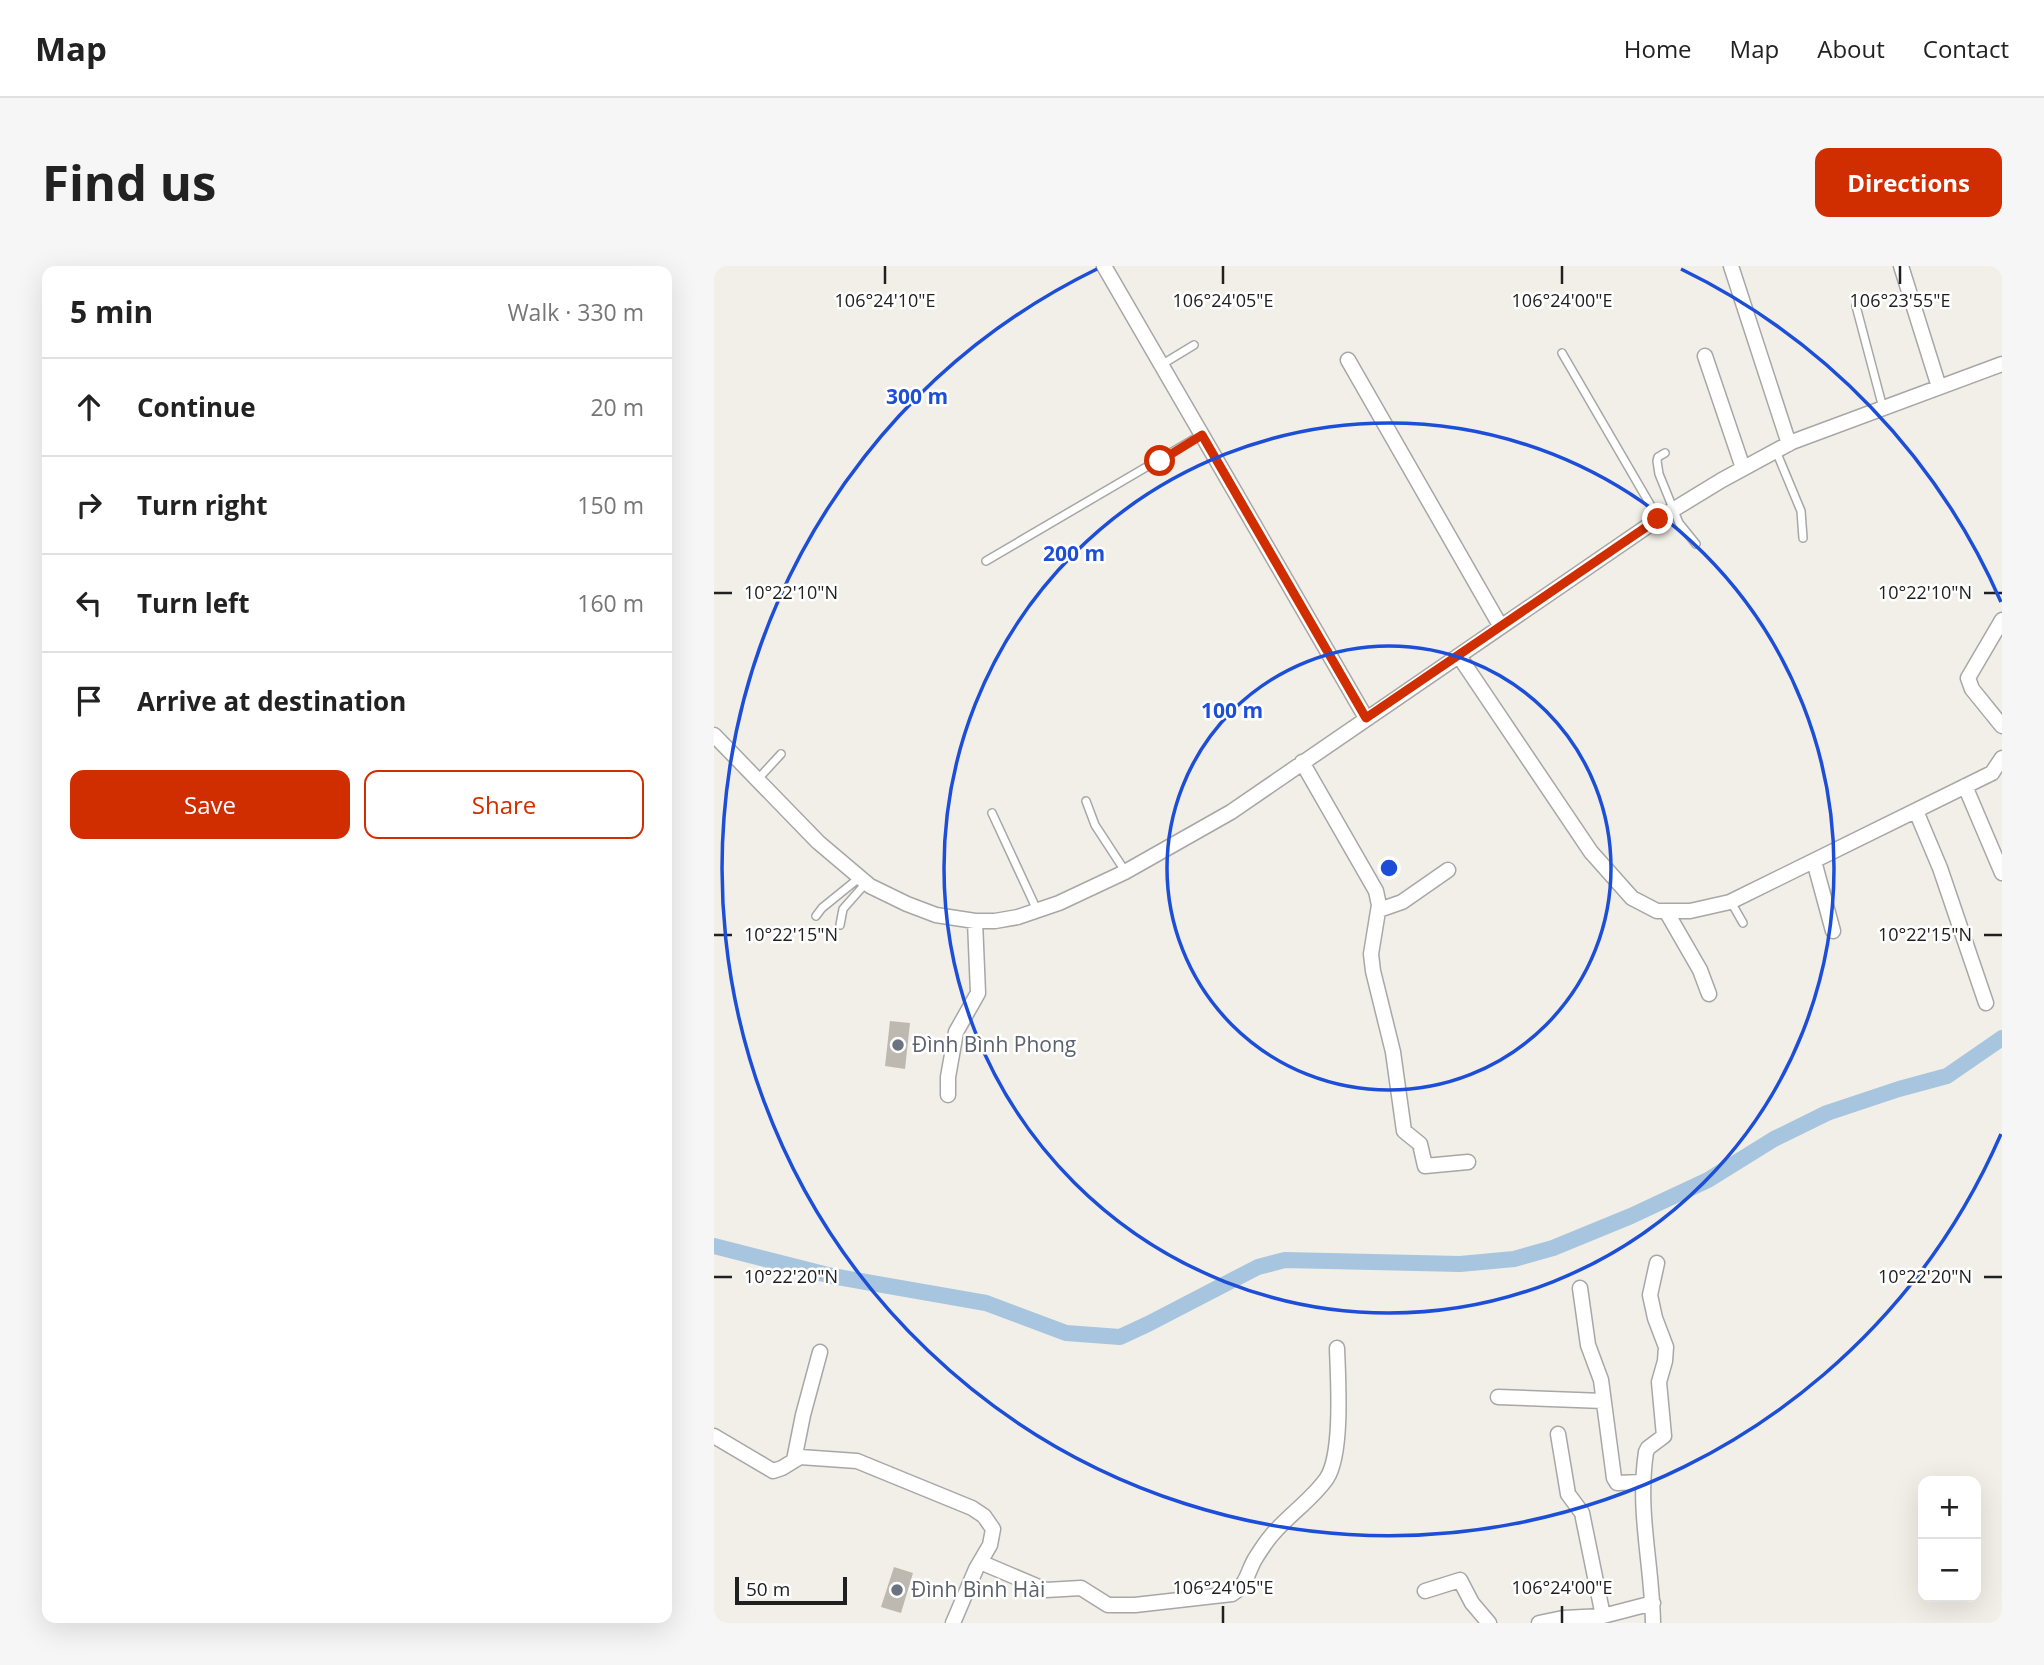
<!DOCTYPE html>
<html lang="en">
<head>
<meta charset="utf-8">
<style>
  body { margin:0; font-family:"Open Sans",sans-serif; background:#f6f6f6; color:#222 }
  .controls { position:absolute; right:21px; bottom:21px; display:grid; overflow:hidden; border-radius:14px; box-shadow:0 7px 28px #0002 }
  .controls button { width:63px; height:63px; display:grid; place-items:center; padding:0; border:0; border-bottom:2px solid #e0e0e0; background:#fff; color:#222; font:35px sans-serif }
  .scale { position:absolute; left:21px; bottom:18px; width:112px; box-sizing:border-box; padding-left:7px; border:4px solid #202020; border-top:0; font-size:19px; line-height:24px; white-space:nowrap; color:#202020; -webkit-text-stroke:5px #fff; paint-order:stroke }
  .stop { position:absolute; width:21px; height:21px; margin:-16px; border:5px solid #d02e00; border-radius:50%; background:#fff }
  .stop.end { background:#d02e00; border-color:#fff; box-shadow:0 2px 7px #0008 }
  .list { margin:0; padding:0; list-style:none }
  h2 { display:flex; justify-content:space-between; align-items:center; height:91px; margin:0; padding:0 28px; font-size:30px }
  h2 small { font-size:23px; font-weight:400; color:#767676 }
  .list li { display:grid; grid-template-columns:46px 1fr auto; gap:21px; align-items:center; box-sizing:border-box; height:98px; padding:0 28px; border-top:2px solid #e0e0e0 }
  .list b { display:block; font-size:26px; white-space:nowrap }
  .list em { font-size:23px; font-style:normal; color:#767676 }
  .actions { display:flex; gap:14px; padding:21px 28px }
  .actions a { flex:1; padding:16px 0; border:2px solid #d02e00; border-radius:14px; text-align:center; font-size:24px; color:#d02e00 }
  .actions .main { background:#d02e00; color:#fff }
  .icon { flex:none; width:38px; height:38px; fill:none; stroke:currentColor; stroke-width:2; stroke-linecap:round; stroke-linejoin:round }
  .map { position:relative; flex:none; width:1288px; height:1357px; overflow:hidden; border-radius:14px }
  header { display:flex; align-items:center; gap:42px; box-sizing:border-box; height:98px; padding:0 35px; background:#fff; border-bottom:2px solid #e0e0e0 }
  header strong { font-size:33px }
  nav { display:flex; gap:38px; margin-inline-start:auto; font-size:24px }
  .intro { display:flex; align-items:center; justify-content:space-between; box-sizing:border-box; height:168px; padding:0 42px }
  h1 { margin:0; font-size:49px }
  .button { padding:18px 32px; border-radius:14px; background:#d02e00; color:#fff; font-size:24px; font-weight:700 }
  main { display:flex; gap:42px; padding:0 42px }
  aside { flex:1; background:#fff; border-radius:14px; box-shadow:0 7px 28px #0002 }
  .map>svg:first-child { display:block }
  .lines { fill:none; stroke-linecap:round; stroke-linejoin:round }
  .canal { stroke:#a7c5de; stroke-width:16 }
  .building { fill:#bdb9b0 }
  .service-casing { stroke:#a7a7a7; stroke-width:10 }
  .minor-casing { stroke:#a7a7a7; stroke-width:17 }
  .service { stroke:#fff; stroke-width:7 }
  .minor { stroke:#fff; stroke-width:14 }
  .route { stroke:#d02e00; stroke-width:9 }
  .ticks { fill:none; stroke:#202020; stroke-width:2.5 }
  .ring { fill:none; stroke:#1d4ed8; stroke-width:3.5 }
  .worship-dot { fill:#6b7280; stroke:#fff; stroke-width:2.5 }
  .labels { text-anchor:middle; stroke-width:5; stroke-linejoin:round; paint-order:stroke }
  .worship-label { font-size:21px; fill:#5b616d; stroke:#fff; text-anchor:start }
  .ticks-label { font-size:18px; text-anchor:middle; fill:#202020; stroke:#fff; stroke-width:5; stroke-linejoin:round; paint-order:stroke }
  .centre { fill:#1d4ed8; stroke:#fff; stroke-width:3.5 }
  .ring-label { font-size:21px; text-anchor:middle; font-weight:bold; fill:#1d4ed8; stroke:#fff; stroke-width:5; stroke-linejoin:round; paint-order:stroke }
</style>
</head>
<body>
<header>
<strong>Map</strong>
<nav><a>Home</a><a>Map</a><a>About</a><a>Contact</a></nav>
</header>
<div class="intro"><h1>Find us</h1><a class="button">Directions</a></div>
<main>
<aside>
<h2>5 min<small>Walk · 330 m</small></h2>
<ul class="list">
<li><svg class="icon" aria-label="ahead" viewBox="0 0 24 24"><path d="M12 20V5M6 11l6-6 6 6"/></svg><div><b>Continue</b></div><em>20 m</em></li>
<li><svg class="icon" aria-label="right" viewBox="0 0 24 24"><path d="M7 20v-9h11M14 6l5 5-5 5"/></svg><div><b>Turn right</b></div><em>150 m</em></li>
<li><svg class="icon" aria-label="left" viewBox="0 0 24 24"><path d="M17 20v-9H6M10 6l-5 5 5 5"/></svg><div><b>Turn left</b></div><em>160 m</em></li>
<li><svg class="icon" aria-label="arrive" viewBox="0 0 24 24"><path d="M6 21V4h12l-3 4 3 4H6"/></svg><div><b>Arrive at destination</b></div></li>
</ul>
<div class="actions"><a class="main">Save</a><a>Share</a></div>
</aside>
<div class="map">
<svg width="1288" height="1357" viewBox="0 0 1288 1357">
  <rect width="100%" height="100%" fill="#f1efe7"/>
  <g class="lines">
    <path class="canal" d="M0 980 118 1010 272 1037 352 1067 406 1071 434 1058 544 1001 571 994 746 998 800 993 839 982 917 950 994 914 1060 873 1113 847 1185 823 1233 810 1288 772"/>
  </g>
  <path class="building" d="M176 755 196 757 191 803 171 800Z
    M180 1301 199 1307 187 1347 167 1341Z"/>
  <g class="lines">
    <g class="service-casing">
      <path id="service" d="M1142 40 1169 142
        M848 87 944 252
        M447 99 480 79
        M1062 185 1087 245 1089 272
        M951 187 944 191 943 195 945 208 965 257 982 278
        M272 295 487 169
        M43 514 67 488
        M372 535 381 559 411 605
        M278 547 323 644
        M1017 636 1029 657
        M102 650 108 642 145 612
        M126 659 129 643 152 617"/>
    </g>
    <g class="minor-casing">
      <path id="minor" d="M390 0 652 452
        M1017 0 1075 178
        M1187 0 1225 121
        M991 90 1029 202
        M634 94 787 361
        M1288 354 1254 412 1258 423 1288 460
        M745 390 877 586 918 632 943 645H976L1016 636 1278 507 1288 492
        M0 469 104 576 156 620 193 638 222 649 261 655H281L304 651 345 637 411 606 517 546 944 253 1008 214 1078 176 1288 98
        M588 496 662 625 665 639 657 688 659 705 679 786 690 865 706 878 711 900 754 896
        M1251 520 1288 607
        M1202 545 1226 602 1272 737
        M1100 595 1119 665
        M665 644 688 636 734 604
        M952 645 986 704 995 728
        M234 829V811L242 766 264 727 261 655
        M866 1022 874 1079 887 1114 900 1212 903 1217 928 1216
        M784 1131 889 1135
        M844 1168 854 1228 868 1247 889 1350
        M0 1170 59 1205 68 1202 86 1191 143 1195 258 1242 270 1250 279 1263 276 1279 262 1303 239 1357
        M80 1194 89 1149 106 1086
        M266 1296 332 1324 367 1322 394 1339H421L518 1328C533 1319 533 1307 541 1293 546 1285 551 1277 557 1270 574 1249 598 1234 613 1212 629 1187 624 1112 623 1082
        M711 1325 746 1314 758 1337 775 1357
        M825 1357 849 1352 889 1350 939 1337
        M939 1357C938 1297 923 1246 932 1186L934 1182 950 1170 945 1116 951 1095 952 1081 941 1052 936 1029 943 997"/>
    </g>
    <use href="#service" class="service"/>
    <use href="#minor" class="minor"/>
  </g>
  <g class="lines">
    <path class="route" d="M446 195 488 169 652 452 944 253"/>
  </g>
  <path class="ticks" d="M171 0V18M509 0V18M848 0V18M1186 0V18M0 327H18M1270 327H1288M0 669H18M1270 669H1288M0 1011H18M1270 1011H1288M509 1340V1357M848 1340V1357"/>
  <g class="ring">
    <circle cx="675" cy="602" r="222"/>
    <circle cx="675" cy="602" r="445"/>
    <path d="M1287 868A667 667 0 1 1 383 3M967 3A667 667 0 0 1 1287 336"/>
  </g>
  <g class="worship-dot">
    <circle cx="184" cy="779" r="7"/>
    <circle cx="183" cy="1324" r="7"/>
  </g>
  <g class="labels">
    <g class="worship-label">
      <text x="198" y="786">Đình Bình Phong</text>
      <text x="197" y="1331">Đình Bình Hài</text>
    </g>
  </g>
  <g class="ticks-label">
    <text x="171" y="41">106°24'10"E</text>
    <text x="509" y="41">106°24'05"E</text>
    <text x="848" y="41">106°24'00"E</text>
    <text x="1186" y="41">106°23'55"E</text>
    <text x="1211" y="333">10°22'10"N</text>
    <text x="77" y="333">10°22'10"N</text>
    <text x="1211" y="675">10°22'15"N</text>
    <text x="77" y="675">10°22'15"N</text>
    <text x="1211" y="1017">10°22'20"N</text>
    <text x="77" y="1017">10°22'20"N</text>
    <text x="509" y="1328">106°24'05"E</text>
    <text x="848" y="1328">106°24'00"E</text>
  </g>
  <circle cx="675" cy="602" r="10" class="centre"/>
  <g class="ring-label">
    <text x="203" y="138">300 m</text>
    <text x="360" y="295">200 m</text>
    <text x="518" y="452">100 m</text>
  </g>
</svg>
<div class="controls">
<button>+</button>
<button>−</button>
</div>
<div class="scale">50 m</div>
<div class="stop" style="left:446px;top:195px"></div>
<div class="stop end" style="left:944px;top:253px"></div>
</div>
</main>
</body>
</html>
